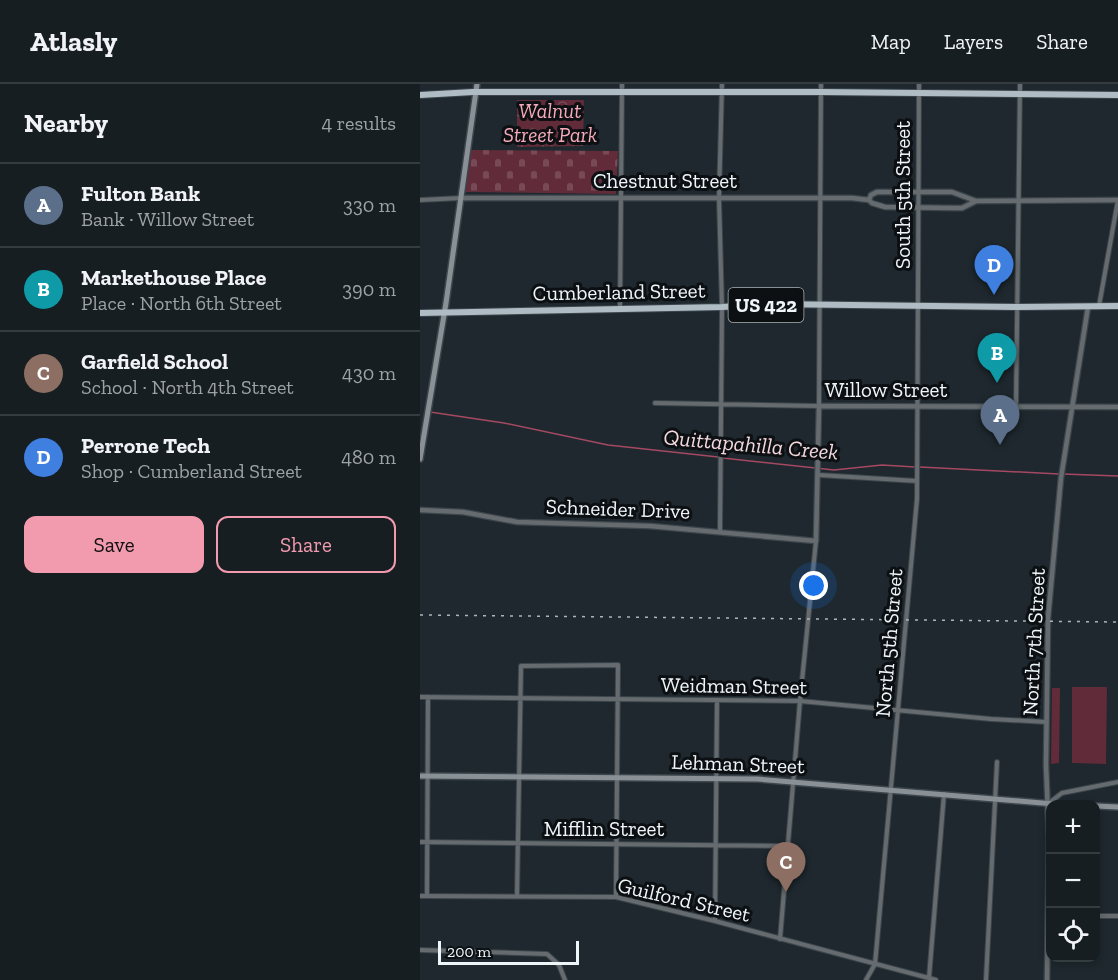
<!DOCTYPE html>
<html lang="en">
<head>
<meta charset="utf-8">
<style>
  body { margin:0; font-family:"Zilla Slab",serif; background:#1f272a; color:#f1f3f6 }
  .controls { position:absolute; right:18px; bottom:18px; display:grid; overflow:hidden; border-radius:12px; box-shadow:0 3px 9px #0003 }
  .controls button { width:54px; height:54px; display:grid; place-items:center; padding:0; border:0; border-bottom:2px solid #353c40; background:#161e22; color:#f1f3f6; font:30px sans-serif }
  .scale { position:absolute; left:18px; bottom:15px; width:141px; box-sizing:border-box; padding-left:6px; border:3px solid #eff6fa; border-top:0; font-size:16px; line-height:21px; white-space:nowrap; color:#eff6fa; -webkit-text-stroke:4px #0c1013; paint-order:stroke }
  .you { position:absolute; left:394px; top:502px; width:21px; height:21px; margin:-15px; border:4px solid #fff; border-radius:50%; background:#1a73e8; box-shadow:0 0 0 9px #1a73e833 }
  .badge { display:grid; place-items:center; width:39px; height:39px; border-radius:50%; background:#f29aae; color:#fff; font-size:20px; font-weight:700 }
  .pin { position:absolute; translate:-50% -50px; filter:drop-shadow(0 2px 3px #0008) }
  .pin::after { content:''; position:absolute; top:32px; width:21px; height:18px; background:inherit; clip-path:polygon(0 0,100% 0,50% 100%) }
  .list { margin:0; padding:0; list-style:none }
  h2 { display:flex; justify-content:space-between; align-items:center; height:78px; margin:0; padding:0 24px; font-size:26px }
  h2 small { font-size:20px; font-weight:400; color:#9ea2a5 }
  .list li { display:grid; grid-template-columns:39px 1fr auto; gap:18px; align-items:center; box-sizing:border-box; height:84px; padding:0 24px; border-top:2px solid #353c40 }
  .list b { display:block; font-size:22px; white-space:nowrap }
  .list p { margin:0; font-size:20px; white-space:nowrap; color:#9ea2a5 }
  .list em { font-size:20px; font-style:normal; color:#9ea2a5 }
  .actions { display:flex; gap:12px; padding:18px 24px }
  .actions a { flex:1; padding:14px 0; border:2px solid #f29aae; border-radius:12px; text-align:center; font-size:21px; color:#f29aae }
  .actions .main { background:#f29aae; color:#111 }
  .icon { flex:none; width:33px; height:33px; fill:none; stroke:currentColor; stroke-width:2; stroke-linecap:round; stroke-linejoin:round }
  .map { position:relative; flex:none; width:698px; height:896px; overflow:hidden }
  header { display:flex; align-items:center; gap:36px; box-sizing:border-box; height:84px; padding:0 30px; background:#161e22; border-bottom:2px solid #353c40 }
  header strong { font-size:28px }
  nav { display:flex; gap:33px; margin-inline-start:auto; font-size:21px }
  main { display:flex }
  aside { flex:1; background:#161e22 }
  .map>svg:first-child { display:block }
  .grass { fill:#612b39 }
  .cemetery { fill:url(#cemetery-stones) }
  .park { fill:url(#park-crowns) }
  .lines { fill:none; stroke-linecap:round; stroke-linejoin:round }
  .stream { stroke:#a54962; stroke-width:1.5 }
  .minor-casing { stroke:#3b454b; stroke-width:6 }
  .tertiary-casing { stroke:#3b454b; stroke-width:7 }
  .secondary-casing { stroke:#3b454b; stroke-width:8 }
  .trunk-casing { stroke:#3b454b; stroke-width:8 }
  .minor { stroke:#656b6e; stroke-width:4 }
  .tertiary { stroke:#656b6e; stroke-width:4.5 }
  .secondary { stroke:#899196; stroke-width:5 }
  .trunk { stroke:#b0bcc4; stroke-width:6 }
  .rail { stroke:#adb5b9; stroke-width:1.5; stroke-dasharray:3 6; stroke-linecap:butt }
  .labels { text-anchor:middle; stroke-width:6; stroke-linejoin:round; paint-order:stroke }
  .shield { fill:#0c1013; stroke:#abb1b5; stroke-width:1.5 }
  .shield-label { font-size:20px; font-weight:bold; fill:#eff6fa }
  .park-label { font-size:21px; font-style:italic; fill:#f7aaba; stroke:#0c1013 }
  .street-label { font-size:21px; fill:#eff6fa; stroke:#0c1013 }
  .water-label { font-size:22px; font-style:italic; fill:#f4d9de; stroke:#0c1013 }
</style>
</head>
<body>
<header>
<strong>Atlasly</strong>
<nav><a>Map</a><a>Layers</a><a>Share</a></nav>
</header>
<main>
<aside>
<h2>Nearby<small>4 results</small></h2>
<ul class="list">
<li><span class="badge" style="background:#5c6f8a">A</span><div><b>Fulton Bank</b><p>Bank · Willow Street</p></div><em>330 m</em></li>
<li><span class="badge" style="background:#0f9aa8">B</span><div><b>Markethouse Place</b><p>Place · North 6th Street</p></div><em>390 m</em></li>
<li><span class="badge" style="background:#8d6e63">C</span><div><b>Garfield School</b><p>School · North 4th Street</p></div><em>430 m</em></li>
<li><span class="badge" style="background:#3f7fe0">D</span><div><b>Perrone Tech</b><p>Shop · Cumberland Street</p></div><em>480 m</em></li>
</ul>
<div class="actions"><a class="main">Save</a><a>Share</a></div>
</aside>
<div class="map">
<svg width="698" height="896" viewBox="0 0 698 896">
  <defs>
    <pattern id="cemetery-stones" width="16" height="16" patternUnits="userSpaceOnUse" patternTransform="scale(1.5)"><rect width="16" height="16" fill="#612b39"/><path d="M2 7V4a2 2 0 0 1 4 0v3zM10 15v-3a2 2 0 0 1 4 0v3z" fill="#784a57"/></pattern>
    <pattern id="park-crowns" width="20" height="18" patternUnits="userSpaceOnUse" patternTransform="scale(1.5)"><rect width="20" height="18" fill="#612b39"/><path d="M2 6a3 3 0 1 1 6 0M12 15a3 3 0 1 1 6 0" fill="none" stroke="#784a57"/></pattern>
  </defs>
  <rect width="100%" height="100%" fill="#1e282e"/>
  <path class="grass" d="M652 603H687L686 680 652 679Z
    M632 604H640L639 679 631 680Z"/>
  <path class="cemetery" d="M51 66 198 67 196 110 45 108Z"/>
  <path class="park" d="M97 16H164L163 62 97 63Z"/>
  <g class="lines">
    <path class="stream" d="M10 328 84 339 188 361 298 373
      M303 374 414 386 462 381 495 383
      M500 383 639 390
      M643 390 698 392"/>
    <g class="minor-casing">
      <path id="minor" d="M0 116 41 114
        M679 222 698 116
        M200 224 202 0
        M235 319 399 322 401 0
        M596 323 600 0
        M399 391 497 397
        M300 447 302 223 299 114 302 0
        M0 613 380 617 571 635 626 638
        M629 719 642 709 698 698
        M0 758 368 762
        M0 812 196 813 295 837 516 896
        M7 812 8 613
        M97 812 101 582 198 581 196 813
        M676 832H698
        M295 837 297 616
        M360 855 380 617 396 457
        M0 866 127 870 139 881 145 896
        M509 894 524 710
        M446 896 455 880 497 415 499 0
        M566 896 577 678"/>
    </g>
    <g class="tertiary-casing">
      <path id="tertiary" d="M41 114H432L449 116 452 119 465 123 533 124H542L556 117
        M449 116 451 111 457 108H532L556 117 698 116
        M0 426 43 428 97 438 230 442 396 457 399 322 698 323
        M627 896 629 755 626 681 628 534 641 394 668 223"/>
    </g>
    <g class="secondary-casing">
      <path id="secondary" d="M0 375 26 219 57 0
        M0 692 337 695 634 720
        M676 722 698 723"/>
    </g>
    <g class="trunk-casing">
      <path id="trunk" d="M0 11 53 8H400L698 11
        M0 229 302 223 350 220 597 223 698 222"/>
    </g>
    <use href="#minor" class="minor"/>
    <use href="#tertiary" class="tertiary"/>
    <use href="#secondary" class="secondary"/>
    <use href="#trunk" class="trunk"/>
    <path class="rail" d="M0 531 698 538"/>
  </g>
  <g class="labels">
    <rect class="shield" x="308.5" y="204" width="75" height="34" rx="4.5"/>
    <g class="shield-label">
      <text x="346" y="228">US 422</text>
    </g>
    <g class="park-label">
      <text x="130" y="34">Walnut<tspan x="130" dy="24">Street Park</tspan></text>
    </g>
    <g class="street-label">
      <text x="245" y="104">Chestnut Street</text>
      <text transform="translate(483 111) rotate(-90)" y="7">South 5th Street</text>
      <text transform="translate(199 208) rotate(-1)" y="7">Cumberland Street</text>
      <text x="466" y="313">Willow Street</text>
      <text transform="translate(198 425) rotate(2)" y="7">Schneider Drive</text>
      <text transform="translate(614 558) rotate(-87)" y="7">North 7th Street</text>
      <text transform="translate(469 559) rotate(-85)" y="7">North 5th Street</text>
      <text transform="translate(314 602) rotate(1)" y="7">Weidman Street</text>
      <text transform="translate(318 680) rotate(2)" y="7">Lehman Street</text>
      <text x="184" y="752">Mifflin Street</text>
      <text transform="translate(264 816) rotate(13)" y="7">Guilford Street</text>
    </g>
    <g class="water-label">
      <text transform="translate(331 360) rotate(5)" y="8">Quittapahilla Creek</text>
    </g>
  </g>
</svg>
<div class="controls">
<button>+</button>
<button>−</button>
<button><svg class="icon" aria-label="locate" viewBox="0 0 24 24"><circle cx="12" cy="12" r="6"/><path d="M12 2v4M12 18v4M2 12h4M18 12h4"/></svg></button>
</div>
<div class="scale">200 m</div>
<div class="you"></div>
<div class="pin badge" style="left:580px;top:361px;background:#5c6f8a">A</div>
<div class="pin badge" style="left:577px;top:299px;background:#0f9aa8">B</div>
<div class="pin badge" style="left:366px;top:808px;background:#8d6e63">C</div>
<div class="pin badge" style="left:574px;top:211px;background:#3f7fe0">D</div>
</div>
</main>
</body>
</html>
